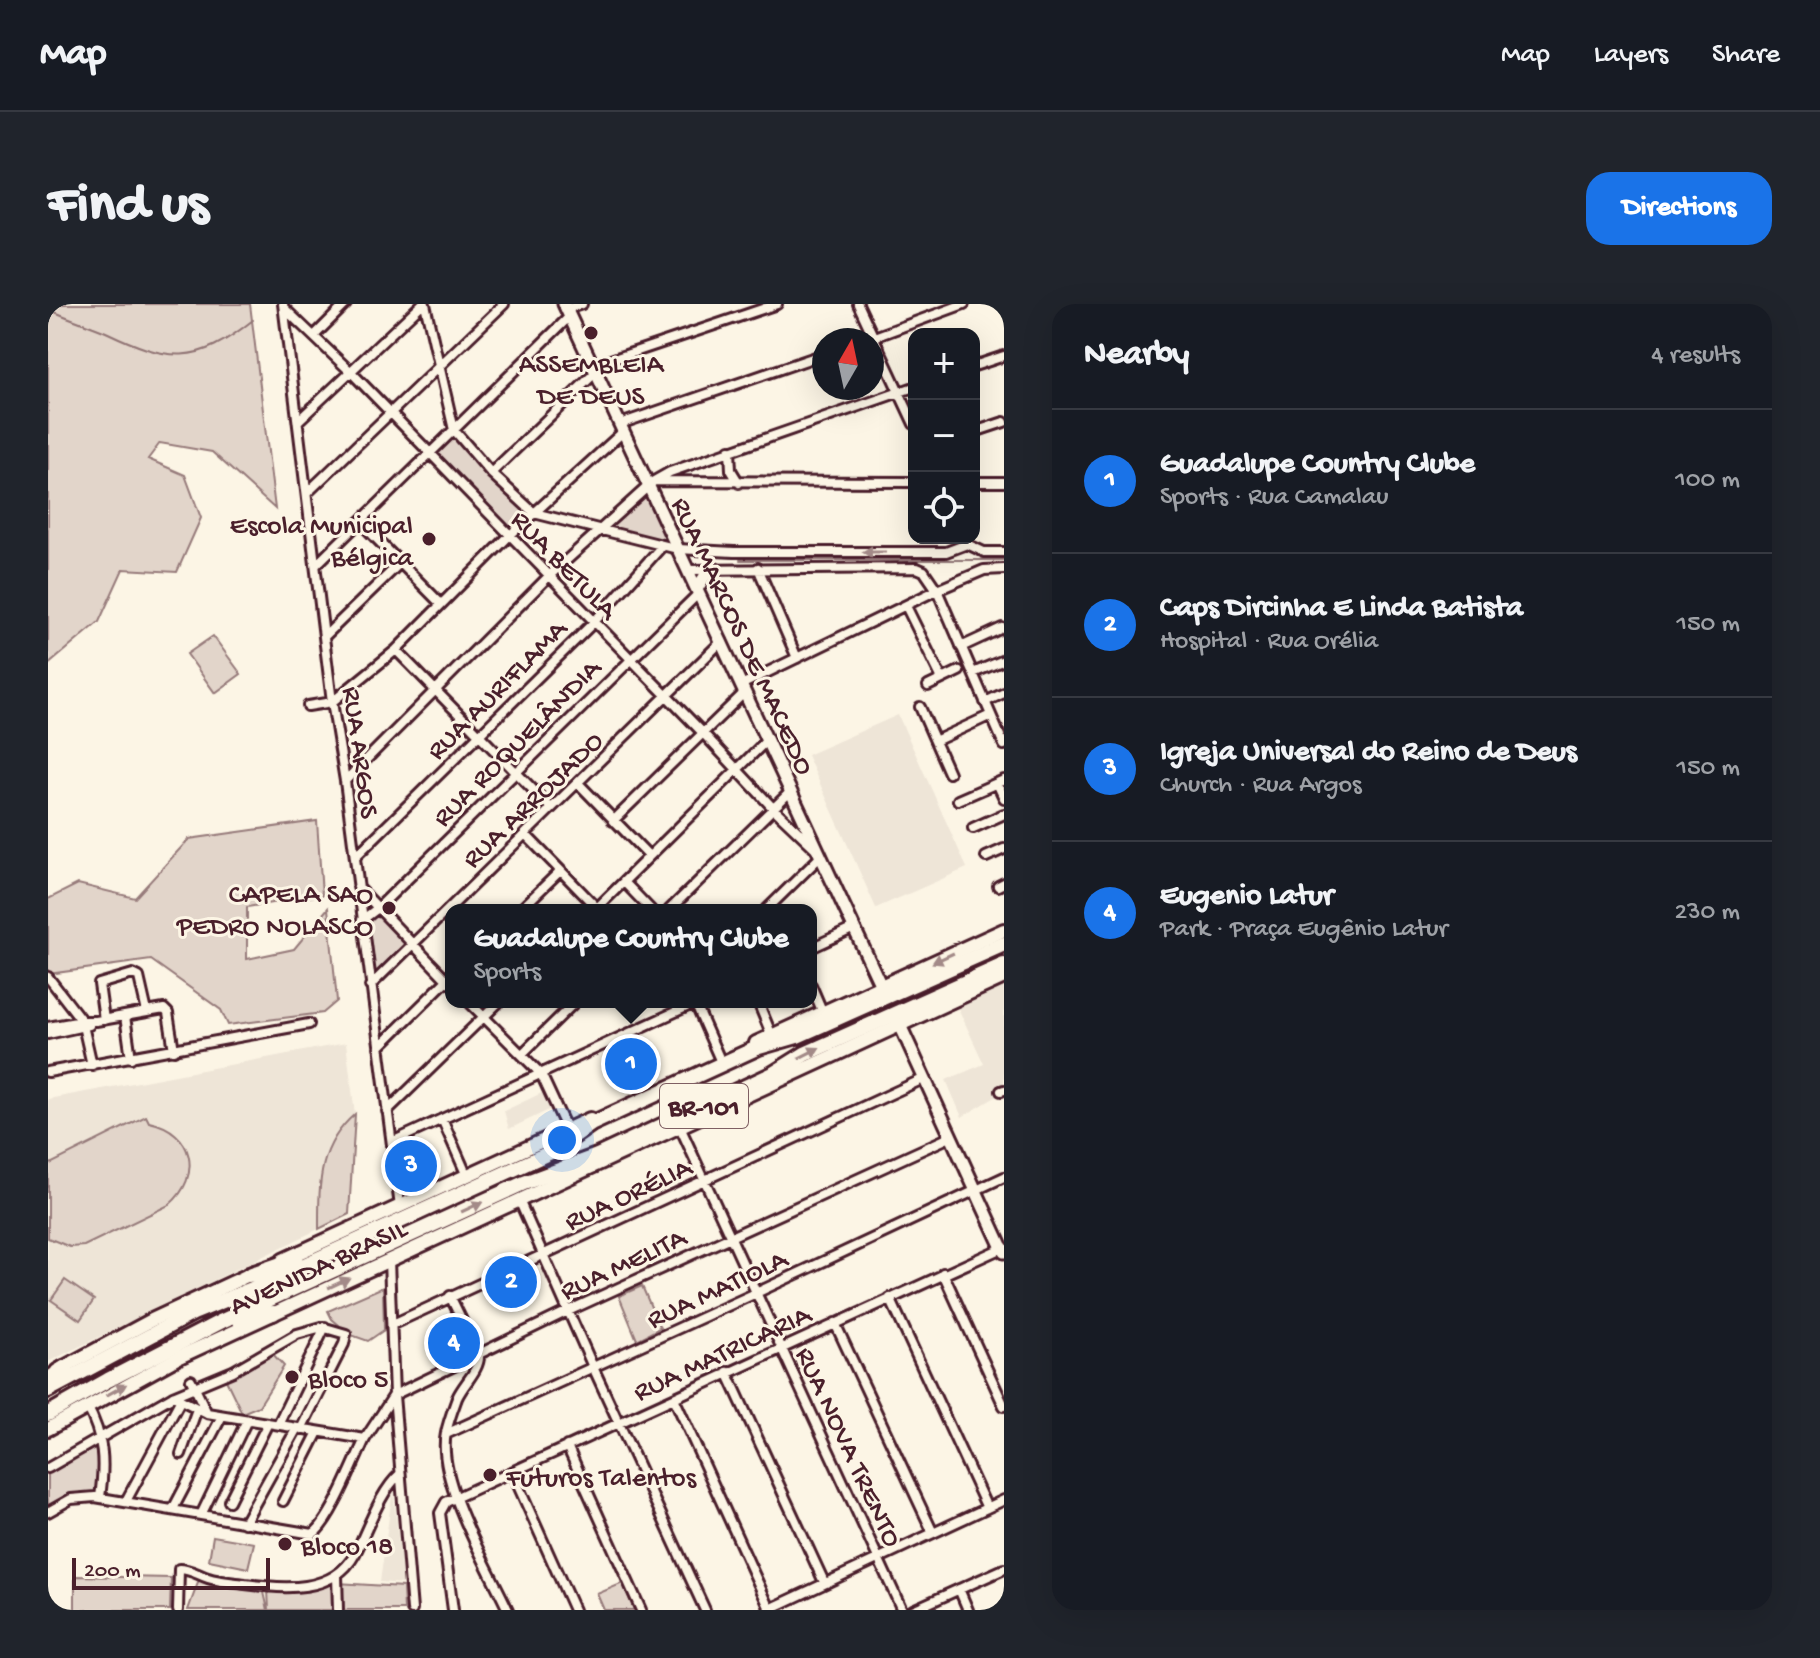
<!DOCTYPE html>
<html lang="en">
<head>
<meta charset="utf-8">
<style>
  body { margin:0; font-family:"Gochi Hand",sans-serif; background:#20242c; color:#f1f3f6 }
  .controls { position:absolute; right:24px; top:24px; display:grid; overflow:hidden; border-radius:16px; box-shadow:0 8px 32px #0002 }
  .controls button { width:72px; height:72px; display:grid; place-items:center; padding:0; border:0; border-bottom:2px solid #363941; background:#171b24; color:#f1f3f6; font:40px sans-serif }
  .compass { position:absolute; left:764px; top:24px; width:72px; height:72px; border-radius:50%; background:#171b24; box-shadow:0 8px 32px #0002; rotate:9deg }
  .scale { position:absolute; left:24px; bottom:20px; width:198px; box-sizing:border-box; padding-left:8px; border:4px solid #4a1f2b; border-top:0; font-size:22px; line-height:28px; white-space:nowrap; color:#4a1f2b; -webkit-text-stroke:6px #fcf5e5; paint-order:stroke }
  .you { position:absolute; left:514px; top:836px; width:28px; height:28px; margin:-20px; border:6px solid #fff; border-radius:50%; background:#1a73e8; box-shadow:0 0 0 12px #1a73e833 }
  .badge { display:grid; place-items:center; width:52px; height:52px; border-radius:50%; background:#1a73e8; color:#fff; font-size:26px; font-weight:700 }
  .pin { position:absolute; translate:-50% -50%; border:4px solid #fff; box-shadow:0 2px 8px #0006 }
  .popup { position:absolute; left:397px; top:600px; width:372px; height:104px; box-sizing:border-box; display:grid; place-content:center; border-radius:16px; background:#171b24; filter:drop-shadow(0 2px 6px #0005); font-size:26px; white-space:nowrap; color:#9ea1a6 }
  .popup b { font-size:30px; color:#f1f3f6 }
  .popup::after { content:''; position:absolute; left:50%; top:100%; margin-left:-16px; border:16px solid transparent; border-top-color:#171b24 }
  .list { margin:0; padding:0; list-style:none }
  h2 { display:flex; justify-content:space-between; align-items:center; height:104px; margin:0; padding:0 32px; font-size:34px }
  h2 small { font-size:26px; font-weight:400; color:#9ea1a6 }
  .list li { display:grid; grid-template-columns:52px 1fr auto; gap:24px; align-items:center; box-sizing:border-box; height:144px; padding:0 32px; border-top:2px solid #363941 }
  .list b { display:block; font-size:30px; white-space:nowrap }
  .list p { margin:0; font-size:26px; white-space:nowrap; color:#9ea1a6 }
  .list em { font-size:26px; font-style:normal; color:#9ea1a6 }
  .icon { flex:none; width:44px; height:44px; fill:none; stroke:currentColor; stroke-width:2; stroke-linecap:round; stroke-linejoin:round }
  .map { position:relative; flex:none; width:956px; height:1306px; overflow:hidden; border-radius:24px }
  header { display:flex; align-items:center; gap:48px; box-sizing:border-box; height:112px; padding:0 40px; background:#171b24; border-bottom:2px solid #363941 }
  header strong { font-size:38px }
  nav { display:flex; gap:44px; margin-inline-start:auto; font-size:28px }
  .intro { display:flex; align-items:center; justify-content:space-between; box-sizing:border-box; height:192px; padding:0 48px }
  h1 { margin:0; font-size:56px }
  .button { padding:20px 36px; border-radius:24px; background:#1a73e8; color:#fff; font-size:28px; font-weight:700 }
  main { display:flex; gap:48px; padding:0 48px }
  aside { flex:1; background:#171b24; border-radius:24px; box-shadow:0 8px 32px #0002 }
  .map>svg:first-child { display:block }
  .built { fill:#eee5d7 }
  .green { fill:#e2d5ca; stroke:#967a7a; stroke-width:2 }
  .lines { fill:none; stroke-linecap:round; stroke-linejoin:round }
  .stream { stroke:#917474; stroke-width:2 }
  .minor-casing { stroke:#4a1f2b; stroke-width:14 }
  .secondary-casing { stroke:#4a1f2b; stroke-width:17 }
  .primary-casing { stroke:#4a1f2b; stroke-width:18 }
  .motorway-casing { stroke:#4a1f2b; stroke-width:20 }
  .minor { stroke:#fcf5e5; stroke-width:8 }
  .secondary { stroke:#fcf5e5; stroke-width:11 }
  .primary { stroke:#fcf5e5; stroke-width:12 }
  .motorway { stroke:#fcf5e5; stroke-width:14 }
  .oneway { fill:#a38a88 }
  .poi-dot { fill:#4a1f2b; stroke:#fcf5e5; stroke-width:3 }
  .labels { text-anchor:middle; stroke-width:6; stroke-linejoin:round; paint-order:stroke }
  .shield { fill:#fcf5e5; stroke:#7f5f63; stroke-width:2 }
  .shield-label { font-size:26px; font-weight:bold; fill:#4a1f2b }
  .poi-label { font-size:28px; fill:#4a1f2b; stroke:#fcf5e5; text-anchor:start }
  .street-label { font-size:28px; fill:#4a1f2b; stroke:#fcf5e5 }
</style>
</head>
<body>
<header>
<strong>Map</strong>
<nav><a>Map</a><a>Layers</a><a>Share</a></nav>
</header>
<div class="intro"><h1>Find us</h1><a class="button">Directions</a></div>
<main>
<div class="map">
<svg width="956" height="1306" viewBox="0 0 956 1306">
  <rect width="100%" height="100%" fill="#fcf5e5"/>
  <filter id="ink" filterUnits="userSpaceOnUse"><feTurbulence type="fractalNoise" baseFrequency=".0125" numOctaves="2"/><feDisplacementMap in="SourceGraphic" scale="16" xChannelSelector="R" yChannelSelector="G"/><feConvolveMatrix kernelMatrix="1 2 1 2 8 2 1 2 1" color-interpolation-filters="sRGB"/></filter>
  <g filter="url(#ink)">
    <path class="built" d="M850 411 919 564 828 604 759 451Z
      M956 682V788L914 813 898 776 936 760 909 702Z
      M298 739 307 810 301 910 0 1058V795Z
      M500 786 505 804 461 825 456 807Z
      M345 1184 355 1280 332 1278Z"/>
    <path class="green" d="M0 0H202L227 205 164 148 112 139 100 155 137 171 153 214 129 268 75 265 51 318 0 361Z
      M405 132 481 210 462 228 387 151Z
      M601 181 626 237 553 226Z
      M165 332 193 370 167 389 139 350Z
      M269 517 274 591 199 603V655L246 645 280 604 289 697 275 709 180 721 173 706 103 656 0 670V595L30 580 87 594 141 535Z
      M330 610 360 640 324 680 319 622Z
      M307 810 301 910 271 925C271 879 270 842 307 810Z
      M98 812 101 818C146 827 155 872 121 901L36 942 22 943 0 934V861Z
      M17 976 46 996 32 1016 3 996Z
      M594 982 612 1024 589 1036 571 992Z
      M335 983 336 1026 320 1037 292 1027 291 1021 284 1015 280 1007Z
      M411 1022 423 1047 401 1058 390 1030Z
      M223 1048 236 1062 211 1102 194 1109 178 1076Z
      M53 1134 51 1192 0 1205V1162Z
      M165 1232 206 1239 200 1264 161 1256Z
      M27 1272 123 1274 122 1306H27Z
      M151 1276 216 1288 220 1306H140Z
      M289 1279 355 1283 356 1306H221L220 1286Z
      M575 1279 586 1306H556L549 1290Z"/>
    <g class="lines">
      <path class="stream" d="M0 5C19 14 39 20 58 28 121 58 148 62 205 16
        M692 256H956"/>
      <g class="minor-casing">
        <path id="minor" d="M235 0 284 398 297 477 352 903
          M377 0 406 126 443 169 486 209 630 245 686 248H898L919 240 936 248H956
          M810 0 866 120
          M237 5 304 69 654 428 725 504 766 543
          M518 5 534 0
          M267 31 298 0
          M818 36 916 0
          M545 62 729 0
          M926 62 956 52
          M250 117 374 0
          M572 120 776 50
          M926 128 956 118
          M682 146 683 166 691 179
          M443 169 548 68
          M607 177 866 178
          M926 178H956
          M259 189 456 0
          M312 218 393 300
          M268 261 522 12
          M710 264 749 354
          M640 266 869 264 876 267 889 286 936 266 956 265
          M858 302 894 375
          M278 331 352 259
          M913 343 954 324
          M348 346 503 504
          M925 369 956 356
          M693 381 889 286 956 441
          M880 382 911 367
          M937 398 956 389
          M260 402 284 398 348 346 461 232 576 127
          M872 403 901 469
          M887 437 943 411
          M297 477 501 272 606 177 622 168 866 83
          M530 479 601 552
          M949 479 956 494
          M910 496 956 476
          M565 517 697 388
          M925 524 956 510
          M477 530 549 604
          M307 553 545 319 614 242
          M938 553 956 545
          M576 578 603 606
          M950 582 956 579
          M310 583 403 680
          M472 606 511 568
          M547 606 719 436
          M621 606 742 488
          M718 606 772 553
          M314 616 330 604 651 289
          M763 644 806 624
          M0 673 34 717 44 761
          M763 681 775 709
          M322 682 674 337
          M421 698 493 770 519 826
          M710 698 724 732
          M647 699 672 756
          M77 712 83 754
          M56 716 51 680 85 670 91 673 99 708
          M0 723 34 717H48L116 705 120 709 126 746
          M0 730 41 721
          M331 743 402 673
          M474 750 527 698
          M0 768 261 720
          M953 787 956 786
          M339 807 451 698
          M394 815 419 872
          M632 823 854 1306
          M344 838 649 698
          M471 896 545 1063 657 1306
          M341 956 346 1091 364 1306
          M895 969 956 1102
          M402 992 431 1051
          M842 994 939 1204
          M787 1019 885 1229
          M345 1020 875 775
          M431 1051C432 1066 415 1080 409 1094 405 1105 400 1118 398 1129 388 1176 440 1262 460 1306
          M679 1068 776 1278
          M143 1076 159 1109
          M125 1092 159 1109 317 1135 346 1091 520 1007 902 833
          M626 1094 722 1305
          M39 1102C56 1133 57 1159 52 1193
          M230 1120 277 1023
          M398 1130 708 989 956 873
          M519 1142 593 1306
          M133 1150 149 1105
          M0 1164 125 1092 185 1067 249 1030 274 1023 298 1030 296 1040 253 1125
          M464 1168 526 1306
          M78 1197 132 1097
          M181 1197 220 1119
          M235 1197 270 1128
          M125 1205 174 1112
          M0 1208 23 1195 47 1193 265 1230C283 1217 306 1158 317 1135
          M153 1211 199 1116
          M196 1219 249 1124
          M289 1271 290 1306
          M911 1285 920 1306
          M130 1306 131 1265C143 1265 150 1271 160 1274 172 1278 185 1278 197 1280 235 1285 285 1290 307 1250 319 1227 332 1187 352 1170
          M405 1306 392 1209 398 1198 956 943
          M720 1306 956 1196
          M865 1306 956 1265"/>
      </g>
      <g class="secondary-casing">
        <path id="secondary" d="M516 0 833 682
          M649 285 657 272 668 266
          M852 721 956 948"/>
      </g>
      <g class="primary-casing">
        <path id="primary" d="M708 739 956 626
          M235 956 542 815
          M9 1067 104 1016 207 968
          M0 1125 131 1053 956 673"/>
      </g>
      <g class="motorway-casing">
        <path id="motorway" d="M201 971 247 955
          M192 1017 225 1009
          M0 1076 16 1064
          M0 1086 145 1009 204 985 503 848 543 820 711 743 749 732 956 640
          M0 1110 60 1076 174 1017 476 879 549 852 725 770 757 750 956 661"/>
      </g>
      <use href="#minor" class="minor"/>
      <use href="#secondary" class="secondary"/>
      <use href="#primary" class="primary"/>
      <use href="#motorway" class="motorway"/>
    </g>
    <defs><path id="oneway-solid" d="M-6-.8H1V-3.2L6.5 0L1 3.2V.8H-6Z" transform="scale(2)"/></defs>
    <g class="oneway">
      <use href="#oneway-solid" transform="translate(826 248) rotate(-180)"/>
      <use href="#oneway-solid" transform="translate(895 654) rotate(155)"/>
      <use href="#oneway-solid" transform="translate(761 749) rotate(-27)"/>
      <use href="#oneway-solid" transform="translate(424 903) rotate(-25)"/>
      <use href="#oneway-solid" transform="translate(291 979) rotate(-25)"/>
      <use href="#oneway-solid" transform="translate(68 1086) rotate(-29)"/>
    </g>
  </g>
  <g class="poi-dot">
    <circle cx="543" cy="29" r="8"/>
    <circle cx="381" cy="235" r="8"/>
    <circle cx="341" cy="604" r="8"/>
    <circle cx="244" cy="1073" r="8"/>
    <circle cx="442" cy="1171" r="8"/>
    <circle cx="237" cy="1240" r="8"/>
  </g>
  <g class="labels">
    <rect class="shield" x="612" y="780" width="88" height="44" rx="6"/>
    <g class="shield-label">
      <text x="656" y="811">BR-101</text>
    </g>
    <g class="poi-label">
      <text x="543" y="68" text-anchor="middle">ASSEMBLEIA<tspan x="543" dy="32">DE DEUS</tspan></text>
      <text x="365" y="229" text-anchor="end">Escola Municipal<tspan x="365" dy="32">Bélgica</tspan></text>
      <text x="325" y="598" text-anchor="end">CAPELA SAO<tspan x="325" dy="32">PEDRO NOLASCO</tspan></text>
      <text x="260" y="1083">Bloco 5</text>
      <text x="458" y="1181">Futuros Talentos</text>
      <text x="253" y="1250">Bloco 18</text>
    </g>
    <g class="street-label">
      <text transform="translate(518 259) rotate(46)" y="10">RUA BETULA</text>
      <text transform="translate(697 331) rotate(65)" y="10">RUA MARCOS DE MACEDO</text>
      <text transform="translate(447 384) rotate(-45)" y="10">RUA AURIFLAMA</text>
      <text transform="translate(467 437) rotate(-45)" y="10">RUA ROQUELÂNDIA</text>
      <text transform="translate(315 448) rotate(82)" y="10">RUA ARGOS</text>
      <text transform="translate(483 494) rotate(-44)" y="10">RUA ARROJADO</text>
      <text transform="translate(579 888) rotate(-25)" y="10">RUA ORÉLIA</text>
      <text transform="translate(574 958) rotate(-25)" y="10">RUA MELITA</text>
      <text transform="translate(269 961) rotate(-25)" y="10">AVENIDA BRASIL</text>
      <text transform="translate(668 983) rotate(-25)" y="10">RUA MATIOLA</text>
      <text transform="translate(673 1047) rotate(-25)" y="10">RUA MATRICARIA</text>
      <text transform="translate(803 1142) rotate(65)" y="10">RUA NOVA TRENTO</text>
    </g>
  </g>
</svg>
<div class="controls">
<button>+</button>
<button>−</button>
<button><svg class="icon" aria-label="locate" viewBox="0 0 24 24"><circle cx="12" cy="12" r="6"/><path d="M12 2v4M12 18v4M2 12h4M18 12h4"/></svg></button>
</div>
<svg class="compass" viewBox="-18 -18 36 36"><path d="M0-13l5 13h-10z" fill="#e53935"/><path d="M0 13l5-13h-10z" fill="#9ea1a6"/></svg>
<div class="scale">200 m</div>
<div class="you"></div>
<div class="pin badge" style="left:583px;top:760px">1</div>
<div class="popup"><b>Guadalupe Country Clube</b>Sports</div>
<div class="pin badge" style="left:463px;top:978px">2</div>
<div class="pin badge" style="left:363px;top:862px">3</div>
<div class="pin badge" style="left:406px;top:1039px">4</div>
</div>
<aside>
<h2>Nearby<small>4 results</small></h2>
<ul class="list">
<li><span class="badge">1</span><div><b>Guadalupe Country Clube</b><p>Sports · Rua Camalau</p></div><em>100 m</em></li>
<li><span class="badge">2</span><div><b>Caps Dircinha E Linda Batista</b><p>Hospital · Rua Orélia</p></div><em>150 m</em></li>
<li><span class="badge">3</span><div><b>Igreja Universal do Reino de Deus</b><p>Church · Rua Argos</p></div><em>150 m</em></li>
<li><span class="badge">4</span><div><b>Eugenio Latur</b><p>Park · Praça Eugênio Latur</p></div><em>230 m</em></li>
</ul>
</aside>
</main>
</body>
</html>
